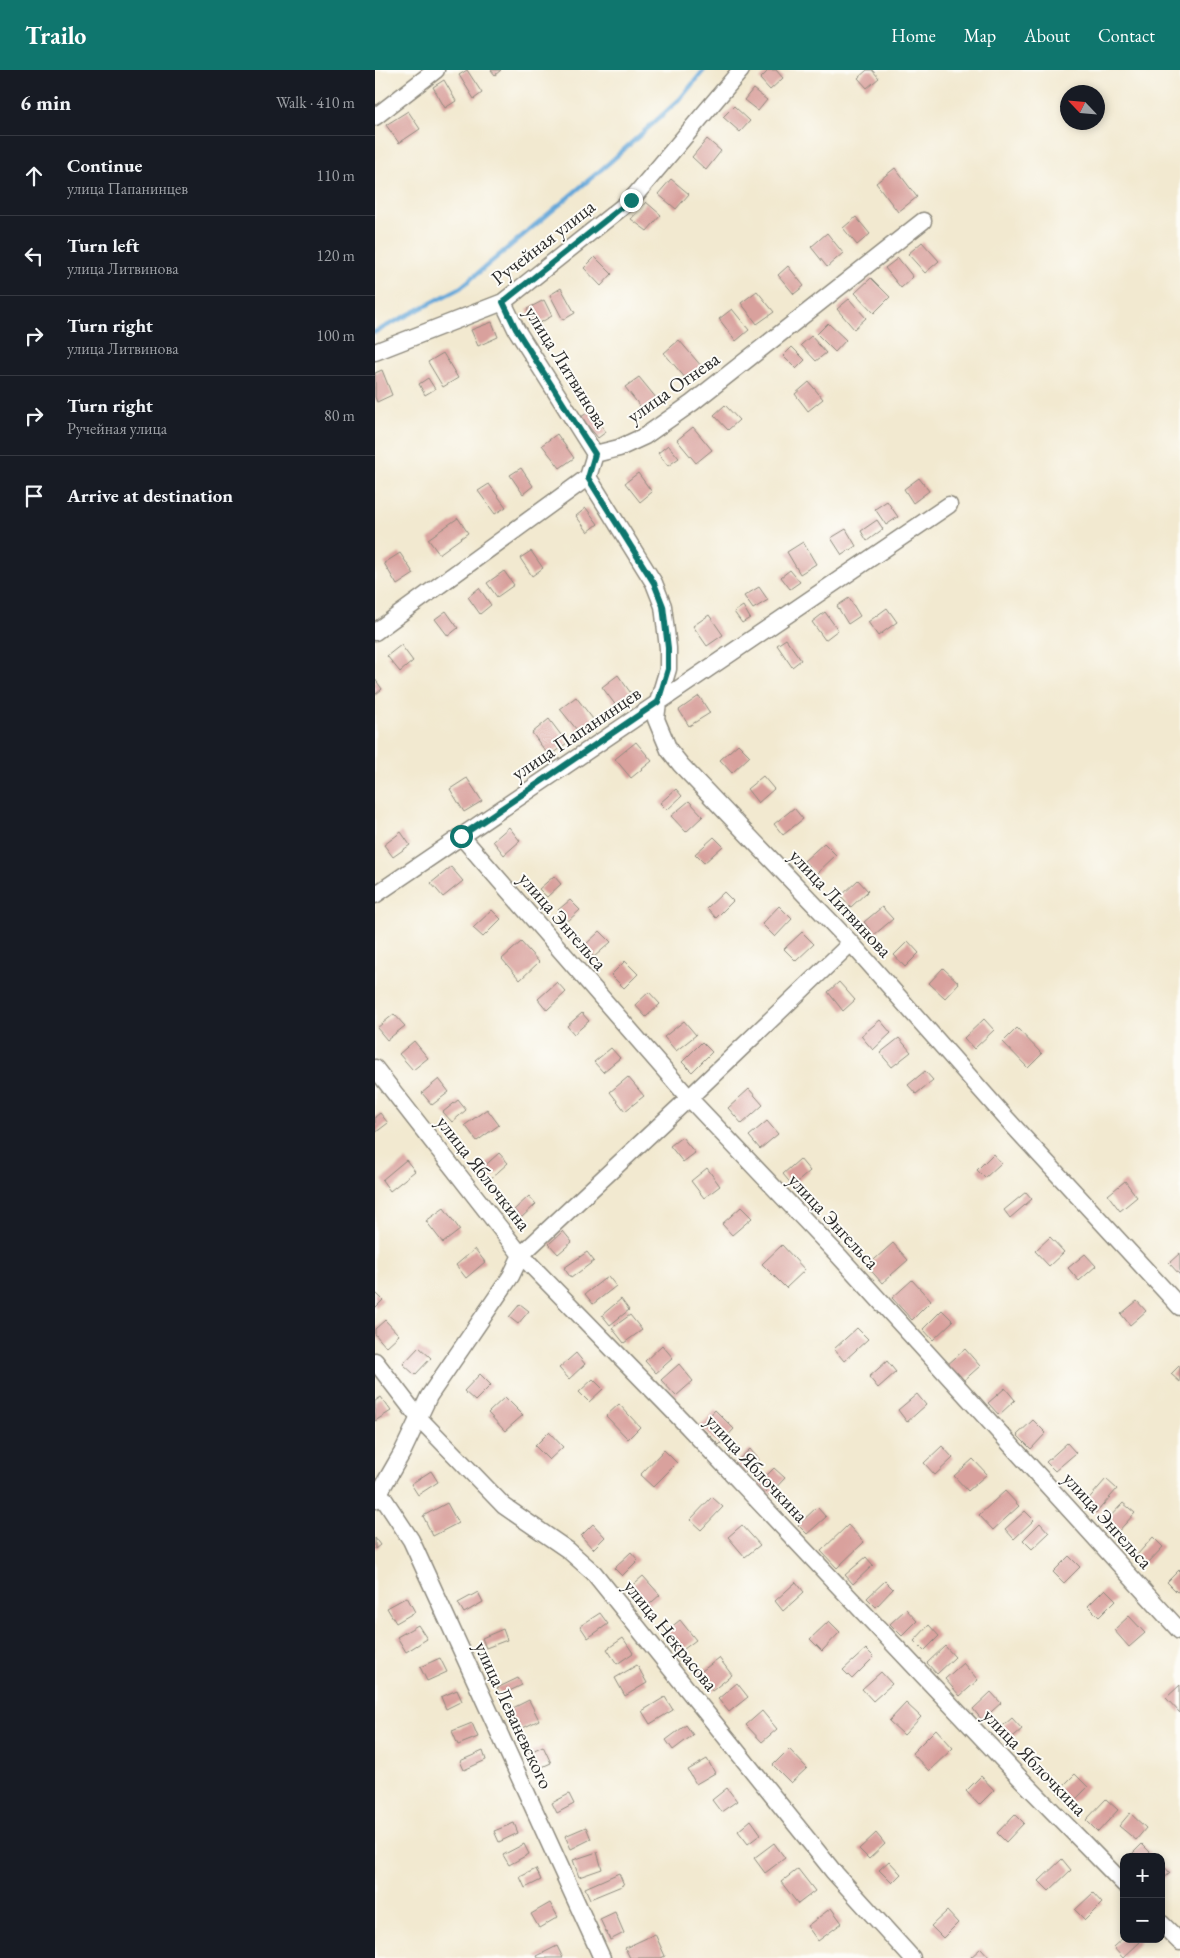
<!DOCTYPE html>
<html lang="en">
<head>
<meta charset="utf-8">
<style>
  body { margin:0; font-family:"EB Garamond",serif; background:#242831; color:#f1f3f6 }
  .controls { position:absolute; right:15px; bottom:15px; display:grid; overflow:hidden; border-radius:10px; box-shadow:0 2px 8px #0003 }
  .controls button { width:45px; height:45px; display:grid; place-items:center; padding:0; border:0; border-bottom:1px solid #363941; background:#171b24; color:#f1f3f6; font:25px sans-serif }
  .compass { position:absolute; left:685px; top:15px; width:45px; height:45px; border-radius:50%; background:#171b24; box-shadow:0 2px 8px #0003; rotate:296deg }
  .stop { position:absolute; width:15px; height:15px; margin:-11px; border:4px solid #0f766e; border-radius:50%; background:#fff }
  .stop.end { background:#0f766e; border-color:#fff; box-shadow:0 1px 5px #0008 }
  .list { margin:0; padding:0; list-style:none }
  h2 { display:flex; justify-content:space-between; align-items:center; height:65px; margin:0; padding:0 20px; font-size:21px }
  h2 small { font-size:16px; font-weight:400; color:#9ea1a6 }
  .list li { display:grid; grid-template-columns:32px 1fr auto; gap:15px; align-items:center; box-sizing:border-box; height:80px; padding:0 20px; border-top:1px solid #363941 }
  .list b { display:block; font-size:19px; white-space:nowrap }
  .list p { margin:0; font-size:16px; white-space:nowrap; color:#9ea1a6 }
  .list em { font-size:16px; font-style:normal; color:#9ea1a6 }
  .icon { flex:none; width:28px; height:28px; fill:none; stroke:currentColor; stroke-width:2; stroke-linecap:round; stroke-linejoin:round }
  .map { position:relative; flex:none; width:805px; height:1888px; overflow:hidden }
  header { display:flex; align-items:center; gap:30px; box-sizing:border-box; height:70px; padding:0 25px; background:#0f766e; color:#fff }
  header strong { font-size:24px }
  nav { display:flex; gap:28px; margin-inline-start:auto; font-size:18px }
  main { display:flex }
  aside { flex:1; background:#171b24 }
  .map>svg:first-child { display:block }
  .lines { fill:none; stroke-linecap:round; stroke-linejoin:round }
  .stream { stroke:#65a7d9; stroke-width:4.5 }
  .building { fill:#d9a19d }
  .minor-casing { stroke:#8e8a7e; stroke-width:19 }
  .minor { stroke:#fff; stroke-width:16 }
  .route { stroke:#0f766e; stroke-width:6 }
  .labels { text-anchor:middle; stroke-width:4; stroke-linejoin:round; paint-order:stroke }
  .street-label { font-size:20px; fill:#2b2b2b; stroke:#fdfcf7 }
</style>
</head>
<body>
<header>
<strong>Trailo</strong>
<nav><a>Home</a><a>Map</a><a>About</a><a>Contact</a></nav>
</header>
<main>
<aside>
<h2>6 min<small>Walk · 410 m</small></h2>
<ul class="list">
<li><svg class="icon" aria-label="ahead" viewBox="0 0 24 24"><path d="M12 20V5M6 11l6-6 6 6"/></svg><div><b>Continue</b><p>улица Папанинцев</p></div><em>110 m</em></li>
<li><svg class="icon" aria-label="left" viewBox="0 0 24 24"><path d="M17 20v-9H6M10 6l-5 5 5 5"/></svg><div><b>Turn left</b><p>улица Литвинова</p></div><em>120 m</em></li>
<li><svg class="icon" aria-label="right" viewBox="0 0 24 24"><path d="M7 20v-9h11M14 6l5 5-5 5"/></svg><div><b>Turn right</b><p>улица Литвинова</p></div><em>100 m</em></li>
<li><svg class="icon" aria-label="right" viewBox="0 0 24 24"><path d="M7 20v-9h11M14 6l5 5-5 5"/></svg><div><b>Turn right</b><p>Ручейная улица</p></div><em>80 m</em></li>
<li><svg class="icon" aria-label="arrive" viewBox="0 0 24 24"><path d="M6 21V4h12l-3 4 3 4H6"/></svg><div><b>Arrive at destination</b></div></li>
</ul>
</aside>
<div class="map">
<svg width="805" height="1888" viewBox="0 0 805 1888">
  <rect width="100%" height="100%" fill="#fdfcf7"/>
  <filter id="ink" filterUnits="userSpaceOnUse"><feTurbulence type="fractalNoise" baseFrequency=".02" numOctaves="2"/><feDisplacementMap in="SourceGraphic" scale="10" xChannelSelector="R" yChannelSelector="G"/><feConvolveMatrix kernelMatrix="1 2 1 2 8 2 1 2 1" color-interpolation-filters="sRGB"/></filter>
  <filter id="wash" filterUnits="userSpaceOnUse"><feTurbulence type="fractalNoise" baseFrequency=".0096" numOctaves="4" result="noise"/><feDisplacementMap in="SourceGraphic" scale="20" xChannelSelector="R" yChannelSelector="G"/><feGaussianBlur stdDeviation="1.12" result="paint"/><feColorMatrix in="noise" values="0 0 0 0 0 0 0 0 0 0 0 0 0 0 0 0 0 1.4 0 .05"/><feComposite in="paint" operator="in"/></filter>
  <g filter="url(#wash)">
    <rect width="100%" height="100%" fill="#f2e9d0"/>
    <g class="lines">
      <path class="stream" d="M0 262 85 218 234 93 305 29 329 0"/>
    </g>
    <g id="blocks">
      <path class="building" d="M92 0 107 23 99 29 84 5Z
        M116 0H126L120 5Z
        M394 0H401L408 8 395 20 385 9Z
        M492 0H497L504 8 492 18 483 8Z
        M69 10 81 31 70 38 58 17Z
        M378 19 392 30 383 41 369 30Z
        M359 36 375 51 365 62 348 47Z
        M33 41 45 59 24 73 11 55Z
        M332 69 346 81 331 100 317 87Z
        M520 98 542 127 523 142 501 113Z
        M296 109 314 124 301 139 283 124Z
        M271 132 286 145 272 161 256 149Z
        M481 147 495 164 482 175 468 158Z
        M452 163 468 183 452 197 436 177Z
        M547 172 564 191 550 203 533 184Z
        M220 187 237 204 226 216 209 198Z
        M523 188 538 207 526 218 510 198Z
        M413 196 429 216 419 224 403 205Z
        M496 208 515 227 499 243 480 223Z
        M186 218 200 243 188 250 175 225Z
        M382 221 399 242 382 254 366 233Z
        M474 229 491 248 479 259 462 239Z
        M169 230 177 246 161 255 152 239Z
        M357 239 374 260 361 271 344 249Z
        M117 252 123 267 103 276 96 260Z
        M453 253 471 270 460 282 442 264Z
        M436 266 451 283 441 291 426 275Z
        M304 270 327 297 312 310 289 283Z
        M417 277 430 290 421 299 408 286Z
        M68 283 83 308 68 317 53 292Z
        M7 300 17 325 2 332 0 327V303Z
        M264 307 282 329 268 340 250 317Z
        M53 308 60 319 50 325 44 314Z
        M434 312 448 329 433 341 420 324Z
        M350 335 364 350 353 360 339 345Z
        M215 341 231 362 223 368 206 347Z
        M318 357 337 380 321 393 302 370Z
        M182 364 199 388 185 398 167 375Z
        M293 375 304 388 293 396 283 383Z
        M146 398 158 416 148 424 135 405Z
        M263 403 277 422 265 432 250 413Z
        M544 408 554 421 538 433 529 419Z
        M114 414 131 437 120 444 103 421Z
        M512 431 523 447 511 455 500 439Z
        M211 438 223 454 213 462 201 446Z
        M83 448 93 463 64 484 53 469Z
        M502 450 508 459 492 471 486 461Z
        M471 459 481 476 467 485 456 468Z
        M428 472 441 494 425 504 412 482Z
        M156 481 168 498 157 506 145 488Z
        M25 483 39 504 22 515 9 493Z
        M415 500 425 512 415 519 406 507Z
        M129 501 139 515 122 527 112 513Z
        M384 517 393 530 378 539 369 526Z
        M104 518 116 535 105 544 93 527Z
        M474 528 485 546 473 554 462 536Z
        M368 536 375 548 367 553 359 542Z
        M512 538 522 552 503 566 493 552Z
        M71 541 83 558 73 566 60 549Z
        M450 542 463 560 450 570 437 552Z
        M334 545 348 565 332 576 318 556Z
        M411 569 426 590 417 597 402 575Z
        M26 575 38 591 25 602 12 586Z
        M243 605 260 629 245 641 227 617Z
        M0 609 7 619 0 625Z
        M324 626 335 643 314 656 304 640Z
        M201 627 221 653 206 665 185 639Z
        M174 649 192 673 174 686 157 663Z
        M261 672 277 691 256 708 240 689Z
        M363 674 375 686 357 703 345 690Z
        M388 706 399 719 383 733 372 719Z
        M92 708 107 731 89 742 75 719Z
        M301 719 307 726 292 740 285 733Z
        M314 731 328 746 311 762 296 746Z
        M419 738 428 749 408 765 399 754Z
        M134 757 145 771 129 785 118 771Z
        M26 762 35 775 18 787 9 775Z
        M339 767 348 776 329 793 320 784Z
        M449 773 461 785 441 804 429 791Z
        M76 797 88 811 68 827 56 813Z
        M179 806 186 814 172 827 164 819Z
        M483 810 493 821 476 837 466 826Z
        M349 822 358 831 341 848 332 838Z
        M195 830 205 840 193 851 183 840Z
        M404 836 417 849 400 867 387 854Z
        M507 837 518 849 499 865 489 852Z
        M117 840 126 849 108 867 98 858Z
        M225 861 236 872 219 887 209 876Z
        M427 862 439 874 421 891 409 879Z
        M533 871 544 883 530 897 519 885Z
        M146 872 164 892 145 910 127 889Z
        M250 891 263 904 249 918 236 905Z
        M568 898 584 913 570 928 554 913Z
        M182 912 191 922 172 940 163 929Z
        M464 912 480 930 468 941 453 922Z
        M274 922 285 934 271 947 260 935Z
        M207 943 214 951 199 964 192 956Z
        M19 944 30 956 12 970 2 958Z
        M609 949 619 960 599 979 589 968Z
        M505 950 516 963 498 980 486 966Z
        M309 951 321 965 301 981 289 967Z
        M642 958 667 984 653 998 628 972Z
        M524 968 536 982 517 997 505 983Z
        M39 971 53 988 38 1000 24 984Z
        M327 972 337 982 317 1002 307 992Z
        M236 978 245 988 228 1002 219 992Z
        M550 1001 558 1010 541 1024 533 1015Z
        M253 1007 269 1026 250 1041 235 1022Z
        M64 1009 74 1022 57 1035 47 1023Z
        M374 1019 388 1035 367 1054 353 1038Z
        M83 1030 91 1040 77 1052 68 1042Z
        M112 1039 124 1055 102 1071 90 1055Z
        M5 1043 13 1053 0 1063V1047Z
        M392 1051 403 1064 385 1079 374 1066Z
        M307 1067 320 1083 308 1092 295 1076Z
        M124 1083 133 1093 114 1110 105 1100Z
        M618 1084 626 1093 610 1108 602 1100Z
        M425 1089 435 1101 418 1116 408 1104Z
        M31 1090 40 1101 15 1121 7 1110Z
        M332 1098 345 1116 329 1128 316 1111Z
        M750 1111 762 1127 745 1141 733 1125Z
        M651 1122 657 1129 635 1148 629 1140Z
        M154 1126 161 1134 146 1148 139 1140Z
        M366 1137 377 1148 357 1165 347 1154Z
        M69 1138 85 1160 68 1173 51 1151Z
        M188 1161 197 1172 183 1184 174 1174Z
        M675 1167 689 1182 674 1196 660 1181Z
        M518 1173 533 1190 507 1213 492 1196Z
        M407 1175 430 1200 411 1218 387 1194Z
        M100 1179 110 1192 91 1208 81 1195Z
        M212 1182 219 1191 196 1208 189 1198Z
        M805 1183V1205L794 1193Z
        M710 1184 721 1196 704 1211 693 1198Z
        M233 1206 241 1216 218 1234 210 1224Z
        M537 1210 556 1231 537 1250 517 1228Z
        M0 1222 8 1230 0 1238Z
        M246 1229 254 1240 235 1255 227 1245Z
        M762 1231 771 1241 755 1255 746 1244Z
        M145 1234 154 1241 143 1254 134 1247Z
        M567 1240 578 1251 558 1270 548 1259Z
        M255 1245 267 1260 249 1273 237 1258Z
        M10 1250 24 1265 11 1277 0 1264V1259Z
        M482 1258 493 1269 469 1291 459 1279Z
        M287 1275 298 1288 281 1303 270 1291Z
        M44 1277 56 1288 40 1305 28 1294Z
        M590 1279 605 1296 586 1313 571 1296Z
        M201 1283 210 1294 194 1309 184 1298Z
        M512 1291 521 1302 503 1318 494 1307Z
        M304 1294 318 1311 301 1326 286 1310Z
        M805 1295V1312L796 1304Z
        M105 1304 116 1315 100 1331 89 1321Z
        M218 1309 228 1319 214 1332 204 1322Z
        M630 1318 640 1330 624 1345 613 1333Z
        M542 1324 551 1335 532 1352 523 1340Z
        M6 1327 16 1341 0 1351V1331Z
        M130 1327 148 1345 130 1361 113 1343Z
        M244 1334 265 1357 253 1369 231 1346Z
        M340 1340 359 1359 344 1375 325 1356Z
        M658 1350 671 1363 656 1379 642 1365Z
        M174 1362 188 1377 174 1390 160 1376Z
        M692 1373 701 1383 680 1401 671 1392Z
        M567 1376 578 1388 560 1405 549 1393Z
        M375 1379 384 1390 369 1403 360 1393Z
        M289 1380 302 1393 278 1417 265 1405Z
        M598 1389 612 1404 593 1421 579 1406Z
        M399 1398 410 1408 394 1425 383 1414Z
        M56 1401 63 1412 43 1425 36 1414Z
        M731 1409 742 1419 721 1443 710 1433Z
        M630 1421 644 1436 618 1460 604 1445Z
        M337 1427 348 1437 326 1460 315 1450Z
        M72 1433 83 1453 58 1466 48 1446Z
        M748 1433 760 1443 740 1465 728 1454Z
        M442 1437 451 1447 432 1464 423 1455Z
        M650 1441 659 1450 639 1469 630 1459Z
        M665 1453 674 1463 657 1479 648 1470Z
        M218 1454 230 1467 218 1479 206 1466Z
        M367 1455 385 1475 370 1487 353 1467Z
        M473 1455 489 1472 462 1498 446 1481Z
        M778 1467 788 1477 772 1494 762 1485Z
        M0 1468 5 1475 0 1479Z
        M256 1482 263 1490 247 1506 239 1498Z
        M694 1486 705 1497 689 1513 678 1502Z
        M491 1487 498 1495 478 1514 470 1505Z
        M805 1499V1520L802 1522 792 1512Z
        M268 1506 285 1525 270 1538 253 1519Z
        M510 1511 518 1519 501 1537 492 1528Z
        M421 1512 429 1522 408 1541 400 1531Z
        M730 1519 741 1530 724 1547 713 1536Z
        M103 1522 108 1532 89 1543 83 1533Z
        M32 1527 40 1542 21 1553 12 1538Z
        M531 1539 542 1551 527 1566 515 1554Z
        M225 1543 233 1554 213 1568 205 1556Z
        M754 1546 770 1563 754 1577 739 1560Z
        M305 1550 321 1570 305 1582 289 1563Z
        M454 1551 465 1562 447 1581 435 1569Z
        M43 1555 52 1569 31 1582 22 1567Z
        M554 1555 564 1566 549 1581 539 1571Z
        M128 1559 132 1570 111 1578 107 1568Z
        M248 1568 258 1583 242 1594 232 1579Z
        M570 1576 580 1587 562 1604 552 1593Z
        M491 1579 499 1587 477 1609 468 1600Z
        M65 1588 72 1602 52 1611 45 1597Z
        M344 1588 357 1605 337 1621 323 1604Z
        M588 1593 603 1610 585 1626 570 1609Z
        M262 1595 272 1613 250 1626 240 1608Z
        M506 1602 517 1614 498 1631 487 1619Z
        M143 1608 147 1615 126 1625 122 1618Z
        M362 1613 373 1627 354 1642 343 1629Z
        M805 1615V1643L791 1628Z
        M82 1620 87 1631 71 1639 66 1627Z
        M616 1622 626 1633 607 1650 598 1639Z
        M290 1627 298 1640 275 1654 267 1641Z
        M154 1630 164 1650 142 1661 132 1641Z
        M531 1633 546 1647 529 1665 514 1651Z
        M387 1641 402 1659 387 1672 371 1655Z
        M637 1648 647 1659 632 1672 622 1661Z
        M97 1653 103 1667 83 1675 77 1661Z
        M311 1655 318 1665 298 1680 291 1670Z
        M561 1659 578 1678 554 1701 537 1683Z
        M168 1676 176 1693 158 1701 151 1684Z
        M414 1679 432 1698 416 1713 398 1695Z
        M108 1681 111 1690 89 1700 85 1691Z
        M332 1689 340 1703 321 1714 313 1700Z
        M700 1704 713 1717 695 1735 682 1722Z
        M606 1706 619 1720 604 1735 591 1721Z
        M352 1718 362 1731 346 1742 337 1730Z
        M194 1724 199 1734 182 1743 177 1733Z
        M731 1729 743 1740 723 1762 711 1750Z
        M755 1743 771 1758 761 1770 744 1756Z
        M640 1744 649 1753 631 1772 622 1763Z
        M376 1750 386 1764 373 1774 363 1761Z
        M139 1753 143 1763 124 1772 119 1761Z
        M211 1757 216 1769 196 1779 190 1766Z
        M501 1763 510 1774 494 1789 484 1779Z
        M399 1773 410 1788 390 1803 379 1788Z
        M149 1774 154 1784 134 1795 128 1785Z
        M767 1774 778 1785 777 1787H754Z
        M222 1782 227 1799 204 1807 198 1790Z
        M687 1789 696 1800 674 1821 664 1811Z
        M514 1791 526 1804 517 1813 504 1800Z
        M786 1793 795 1803 786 1811Z
        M161 1799 166 1810 150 1818 145 1807Z
        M423 1799 440 1821 423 1834 406 1812Z
        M244 1803 249 1815 215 1829 210 1818Z
        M718 1823 727 1833 710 1850 700 1840Z
        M175 1833 183 1847 164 1858 156 1844Z
        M456 1838 467 1853 443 1871 432 1856Z
        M572 1841 583 1853 568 1868 556 1856Z
        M240 1842 249 1863 235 1870 225 1849Z
        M280 1864 290 1886 286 1888H255L250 1878Z
        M749 1867V1869H762L765 1872 748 1888 738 1877Z
        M182 1876 188 1888H163L162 1886Z
        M606 1878 615 1888H595Z"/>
    </g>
  </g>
  <g filter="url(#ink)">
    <use href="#blocks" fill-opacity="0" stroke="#8e8a7e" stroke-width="1"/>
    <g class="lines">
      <g class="minor-casing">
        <path id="minor" d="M0 47 61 0
          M128 232 141 259 220 384
          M0 282 128 232 256 130 366 0
          M213 407 279 513 288 536 293 578V599L283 632 281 649 294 680 306 695 476 873 630 1047 805 1237
          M0 562 213 407 220 384 244 378 270 366 317 333 548 151
          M86 766 314 1028 464 1186 805 1561
          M0 825 574 435
          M0 998 146 1185 300 1343 646 1709 749 1814
          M0 1291 43 1347 129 1436 193 1480 219 1503 458 1801 537 1888
          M5 1423 36 1470 227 1888
          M0 1430 27 1383 54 1326 136 1206 146 1185 314 1028 476 873
          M786 1853 805 1872"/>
      </g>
      <use href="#minor" class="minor"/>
    </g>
  </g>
  <g class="lines" filter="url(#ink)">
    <path class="route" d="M86 766 283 632 293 599V578L288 536 279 513 213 408 220 384 141 259 128 232 256 130"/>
  </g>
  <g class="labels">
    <g class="street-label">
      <text transform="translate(168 172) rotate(-38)" y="7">Ручейная улица</text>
      <text transform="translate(192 297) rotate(58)" y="7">улица Литвинова</text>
      <text transform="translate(298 317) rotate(-35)" y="7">улица Огнева</text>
      <text transform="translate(201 663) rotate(-34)" y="7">улица Папанинцев</text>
      <text transform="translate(466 833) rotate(47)" y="7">улица Литвинова</text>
      <text transform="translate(188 851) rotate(49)" y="7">улица Энгельса</text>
      <text transform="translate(109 1103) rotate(52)" y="7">улица Яблочкина</text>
      <text transform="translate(459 1151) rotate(47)" y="7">улица Энгельса</text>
      <text transform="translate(382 1398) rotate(47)" y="7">улица Яблочкина</text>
      <text transform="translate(733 1450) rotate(48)" y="7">улица Энгельса</text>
      <text transform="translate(296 1565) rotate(51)" y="7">улица Некрасова</text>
      <text transform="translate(139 1645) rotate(65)" y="7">улица Леваневского</text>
      <text transform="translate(660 1692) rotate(46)" y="7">улица Яблочкина</text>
    </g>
  </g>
</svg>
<div class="controls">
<button>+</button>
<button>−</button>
</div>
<svg class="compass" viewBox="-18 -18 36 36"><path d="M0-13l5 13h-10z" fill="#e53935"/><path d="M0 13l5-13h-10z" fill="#9ea1a6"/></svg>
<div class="stop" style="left:86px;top:766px"></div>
<div class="stop end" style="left:256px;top:130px"></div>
</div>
</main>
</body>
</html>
